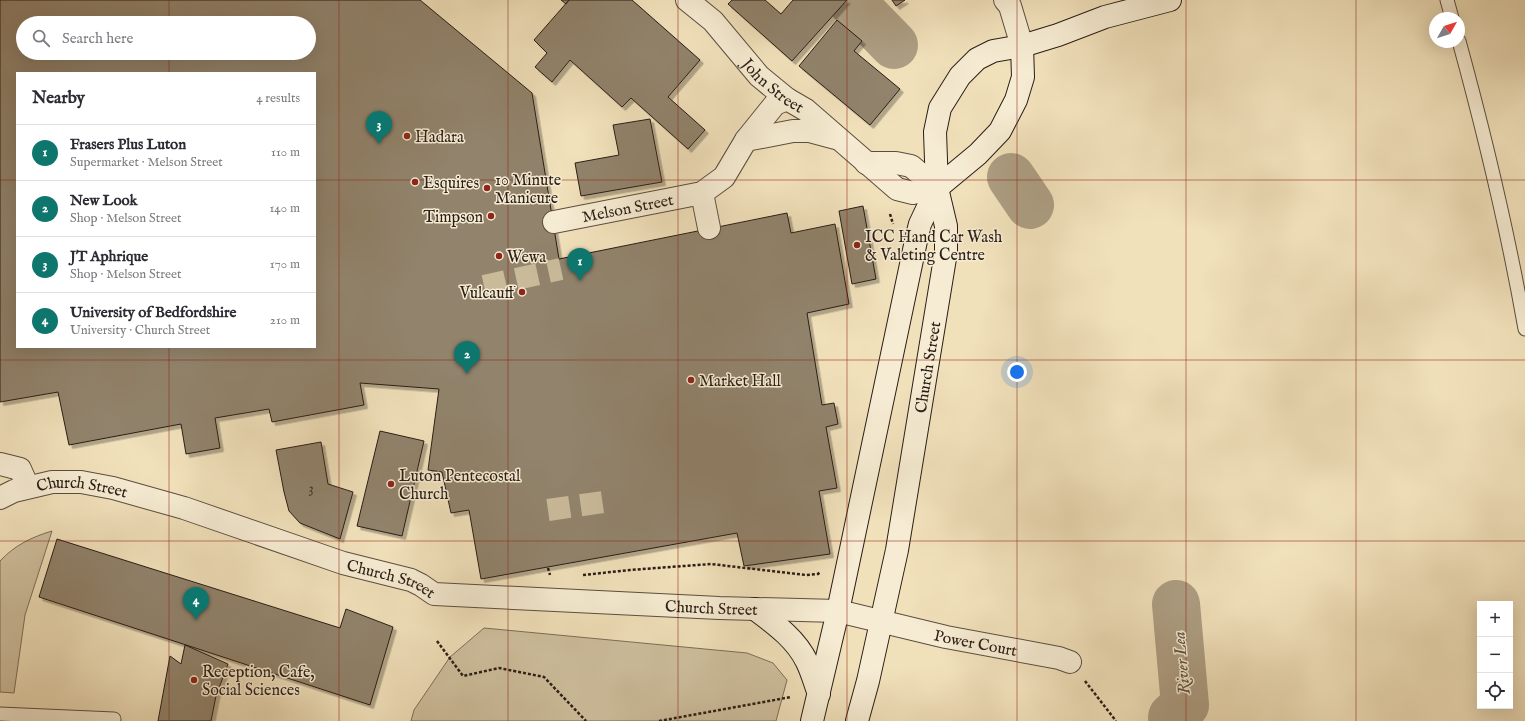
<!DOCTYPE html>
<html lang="en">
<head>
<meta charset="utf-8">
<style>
  body { margin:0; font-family:"IM FELL English",serif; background:#f7f7f7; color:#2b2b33 }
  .controls { position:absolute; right:12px; bottom:12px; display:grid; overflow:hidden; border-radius:0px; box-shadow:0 4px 16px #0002 }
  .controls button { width:36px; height:36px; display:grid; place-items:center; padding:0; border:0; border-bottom:1px solid #e1e1e2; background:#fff; color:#2b2b33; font:20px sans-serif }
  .compass { position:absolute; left:1429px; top:12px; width:36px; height:36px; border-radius:50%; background:#fff; box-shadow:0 4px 16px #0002; rotate:51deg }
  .you { position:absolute; left:1017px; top:372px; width:14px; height:14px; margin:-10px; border:3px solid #fff; border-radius:50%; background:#1a73e8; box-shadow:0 0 0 6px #1a73e833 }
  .badge { display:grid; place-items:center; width:26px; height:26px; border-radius:50%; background:#0f766e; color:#fff; font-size:13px; font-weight:700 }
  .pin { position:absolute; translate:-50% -33px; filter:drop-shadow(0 1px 2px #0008) }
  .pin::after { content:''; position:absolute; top:21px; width:14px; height:12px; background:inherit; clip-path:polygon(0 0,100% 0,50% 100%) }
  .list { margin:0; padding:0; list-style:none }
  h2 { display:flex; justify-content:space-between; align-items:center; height:52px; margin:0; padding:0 16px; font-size:17px }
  h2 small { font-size:13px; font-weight:400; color:#7c7c81 }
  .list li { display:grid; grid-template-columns:26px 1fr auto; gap:12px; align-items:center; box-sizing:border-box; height:56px; padding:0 16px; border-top:1px solid #e1e1e2 }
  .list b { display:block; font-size:15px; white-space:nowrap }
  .list p { margin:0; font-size:13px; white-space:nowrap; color:#7c7c81 }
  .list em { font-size:13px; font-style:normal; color:#7c7c81 }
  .icon { flex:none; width:22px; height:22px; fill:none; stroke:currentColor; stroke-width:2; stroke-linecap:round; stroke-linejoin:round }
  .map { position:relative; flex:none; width:1525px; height:721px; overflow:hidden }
  .search { position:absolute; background:#fff; box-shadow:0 4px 16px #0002; left:16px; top:16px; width:300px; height:44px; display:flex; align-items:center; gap:10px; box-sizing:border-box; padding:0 14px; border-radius:22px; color:#7c7c81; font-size:15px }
  .panel { position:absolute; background:#fff; box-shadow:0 4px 16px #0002; left:16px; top:72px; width:300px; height:276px; border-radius:0px }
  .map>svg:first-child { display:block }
  .green { fill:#cfc09f; stroke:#7c6e5a }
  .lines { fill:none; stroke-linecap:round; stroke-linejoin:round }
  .river { stroke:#ad9e83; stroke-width:48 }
  .building { fill:#91836c; stroke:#2a1d16; fill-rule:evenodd; filter:url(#shadow) }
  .street-tunnel { stroke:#c9ba9a; stroke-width:22; stroke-dasharray:22 11; stroke-linecap:butt }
  .lane-casing { stroke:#5c4e3f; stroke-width:15 }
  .street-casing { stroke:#5c4e3f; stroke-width:24 }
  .secondary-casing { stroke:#2a1d16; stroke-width:24 }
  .path { stroke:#2a1d16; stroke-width:2.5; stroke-dasharray:3 2; stroke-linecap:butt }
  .lane { stroke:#f6ecd3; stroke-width:13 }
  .street { stroke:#f6ecd3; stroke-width:22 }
  .secondary { stroke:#f6ecd3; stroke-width:22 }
  .grid { fill:none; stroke:#8f2418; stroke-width:1; stroke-opacity:0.55 }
  .poi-dot { fill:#8f2418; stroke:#f6ecd3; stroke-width:1.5 }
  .labels { text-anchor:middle; stroke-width:3; stroke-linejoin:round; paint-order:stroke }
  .number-label { font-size:14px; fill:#44362c }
  .street-label { font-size:16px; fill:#2a1d16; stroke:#f6ecd3 }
  .poi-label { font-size:16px; fill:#2a1d16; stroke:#f6ecd3; text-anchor:start }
  .water-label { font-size:17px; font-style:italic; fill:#5e5142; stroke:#f6ecd3 }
</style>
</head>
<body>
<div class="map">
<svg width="1525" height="721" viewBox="0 0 1525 721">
  <defs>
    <filter id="shadow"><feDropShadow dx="3.5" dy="3.5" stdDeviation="0" flood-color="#0004"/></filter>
  </defs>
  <rect width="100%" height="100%" fill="#f1e1bb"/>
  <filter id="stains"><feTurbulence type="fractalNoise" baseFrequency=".005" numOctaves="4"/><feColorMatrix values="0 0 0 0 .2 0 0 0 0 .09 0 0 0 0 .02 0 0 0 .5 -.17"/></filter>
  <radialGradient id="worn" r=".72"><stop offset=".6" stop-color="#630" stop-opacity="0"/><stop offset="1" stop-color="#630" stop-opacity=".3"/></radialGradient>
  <path class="green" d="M52 531 25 615 14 693 0 692V561C15 545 32 537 52 531Z
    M484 628 747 653 773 663 787 680 776 721H411L414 710 450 657Z"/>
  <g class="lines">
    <path class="river" d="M850 0 894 45
      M1011 177 1030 205
      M1172 717 1185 705 1176 604"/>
  </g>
  <path class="building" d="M0 0H420L532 93 559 259 787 213 791 233 835 224 849 304 807 313 822 405 834 403 838 424 826 427 837 488 819 491 830 554 744 566 737 533 481 579 469 510 451 513 442 472 428 470 439 389 360 383 364 405 272 422 269 409 215 418 220 448 186 454 181 424 69 445 58 392 0 402ZM23 23H309V53H23ZM17 73H315V347H17Z
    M561 0H569L566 4Z
    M569 0H632L700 60 668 97 705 130 688 149 631 98 622 107 570 60 552 82 535 67 547 53 534 40Z
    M732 0H765L781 14 793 0H847L792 61 728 4Z
    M892 0H905L896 6Z
    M837 20 862 41 854 51 900 89 870 125 799 66Z
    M650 119 662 182 581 196 575 163 619 155 613 125Z
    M863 206 876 279 852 284 839 211Z
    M380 431 424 441 402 536 357 526Z
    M321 442 328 484 353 492 340 539 300 523 289 511 284 492 276 450Z
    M57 539 340 628 346 609 393 627 370 705 39 597Z
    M185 645 228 664 216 696 211 721H158L170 656 181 664Z"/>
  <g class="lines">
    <path class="street-tunnel" d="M484 286 561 269
      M548 510 610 501"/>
    <g class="lane-casing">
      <path id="lane" d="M1447 0 1452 18
        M1459 41C1485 136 1508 232 1525 329
        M0 714 114 719"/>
    </g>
    <g class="street-casing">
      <g id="street">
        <path id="s1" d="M687 0 713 21 759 76 787 99 806 110 897 189 913 193 937 188"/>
        <path d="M1005 0 1010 6 1022 46"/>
        <path d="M746 140 793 131H809L835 138"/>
        <path d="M866 163H896L911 166 937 188"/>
        <path d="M702 193 709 228"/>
        <path id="s2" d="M554 222 702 193 724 177 746 140 775 104 787 99"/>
        <path d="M0 464 20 469 28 487"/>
        <path id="s3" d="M0 498 14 491 52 482H81L113 488 184 508 343 563 411 580 421 585 434 594 719 608 838 611 946 637 1059 658 1070 662"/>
      </g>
    </g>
    <g class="secondary-casing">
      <g id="secondary">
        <path d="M755 609C775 624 796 639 807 662 812 672 815 684 819 694"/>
        <path d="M812 721 838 611 917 236 920 224 937 188 978 154 1000 131 1016 100 1023 77 1022 46"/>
        <path id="s4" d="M857 721 868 681 897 550 946 252V226L937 188 935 132 940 108 960 76 977 59 993 51 1022 46 1058 35 1105 17 1170 0"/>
      </g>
    </g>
    <path class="path" d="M890 214 893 224
      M548 568 550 575
      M583 575 630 570 711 564 806 575 818 574 820 572
      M437 641 463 676 499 668 544 677 586 721
      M1085 681 1116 721
      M659 721 791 697"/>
    <use href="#lane" class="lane"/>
    <use href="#street" class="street"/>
    <use href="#secondary" class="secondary"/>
  </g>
  <path class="grid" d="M169 0V23M339 0V721M508 0V721M678 0V721M847 0V721M1017 0V721M1186 0V721M1356 0V721M169 53V73M0 180H17M315 180H1525M169 347V721M0 360H1525M0 541H1525"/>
  <g class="poi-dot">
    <circle cx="407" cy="136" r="4"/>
    <circle cx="415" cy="182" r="4"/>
    <circle cx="487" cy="188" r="4"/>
    <circle cx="491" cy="216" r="4"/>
    <circle cx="857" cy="245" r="4"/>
    <circle cx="499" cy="256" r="4"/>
    <circle cx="522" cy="292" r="4"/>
    <circle cx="691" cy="380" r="4"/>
    <circle cx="391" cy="484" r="4"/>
    <circle cx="194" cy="680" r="4"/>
  </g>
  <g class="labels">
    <g class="number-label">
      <text x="311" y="493">3</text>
    </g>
    <g class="street-label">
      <text dy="6" stroke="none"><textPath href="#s1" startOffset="122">John Street</textPath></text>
      <text dy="6" stroke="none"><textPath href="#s2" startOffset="75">Melson Street</textPath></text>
      <text dy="6" stroke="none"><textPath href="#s4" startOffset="361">Church Street</textPath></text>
      <text dy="6" stroke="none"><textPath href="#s3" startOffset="85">Church Street</textPath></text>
      <text dy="6" stroke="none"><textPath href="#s3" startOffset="409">Church Street</textPath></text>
      <text dy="6" stroke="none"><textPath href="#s3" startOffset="733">Church Street</textPath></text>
      <text dy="6" stroke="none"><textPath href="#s3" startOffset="1001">Power Court</textPath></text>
    </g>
    <g class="poi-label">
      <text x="415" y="142">Hadara</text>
      <text x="495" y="185">10 Minute<tspan x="495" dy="18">Manicure</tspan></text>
      <text x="423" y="188">Esquires</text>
      <text x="483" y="222" text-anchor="end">Timpson</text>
      <text x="865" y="242">ICC Hand Car Wash<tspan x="865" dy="18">&amp; Valeting Centre</tspan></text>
      <text x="507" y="262">Wewa</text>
      <text x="514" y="298" text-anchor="end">Vulcauff</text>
      <text x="699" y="386">Market Hall</text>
      <text x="399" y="481">Luton Pentecostal<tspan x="399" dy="18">Church</tspan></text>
      <text x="202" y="677">Reception, Cafe,<tspan x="202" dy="18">Social Sciences</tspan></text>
    </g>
    <g class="water-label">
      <text transform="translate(1181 663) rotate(-95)" y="6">River Lea</text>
    </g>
  </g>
  <rect width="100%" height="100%" filter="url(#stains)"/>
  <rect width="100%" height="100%" fill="url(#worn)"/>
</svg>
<div class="controls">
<button>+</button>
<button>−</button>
<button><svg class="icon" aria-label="locate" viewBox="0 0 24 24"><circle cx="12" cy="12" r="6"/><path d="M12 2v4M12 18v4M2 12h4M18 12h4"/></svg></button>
</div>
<svg class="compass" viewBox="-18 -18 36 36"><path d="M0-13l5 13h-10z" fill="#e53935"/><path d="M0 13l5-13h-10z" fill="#7c7c81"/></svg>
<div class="you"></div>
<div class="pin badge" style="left:580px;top:281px">1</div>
<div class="pin badge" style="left:467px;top:374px">2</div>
<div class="pin badge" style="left:379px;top:144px">3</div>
<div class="pin badge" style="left:196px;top:620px">4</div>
<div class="search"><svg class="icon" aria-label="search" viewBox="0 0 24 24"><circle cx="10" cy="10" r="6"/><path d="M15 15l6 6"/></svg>Search here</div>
<section class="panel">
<h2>Nearby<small>4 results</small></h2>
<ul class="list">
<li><span class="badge">1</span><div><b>Frasers Plus Luton</b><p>Supermarket · Melson Street</p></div><em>110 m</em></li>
<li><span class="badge">2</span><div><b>New Look</b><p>Shop · Melson Street</p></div><em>140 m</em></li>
<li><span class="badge">3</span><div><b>JT Aphrique</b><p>Shop · Melson Street</p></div><em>170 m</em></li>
<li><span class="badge">4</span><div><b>University of Bedfordshire</b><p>University · Church Street</p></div><em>210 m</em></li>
</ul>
</section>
</div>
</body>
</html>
